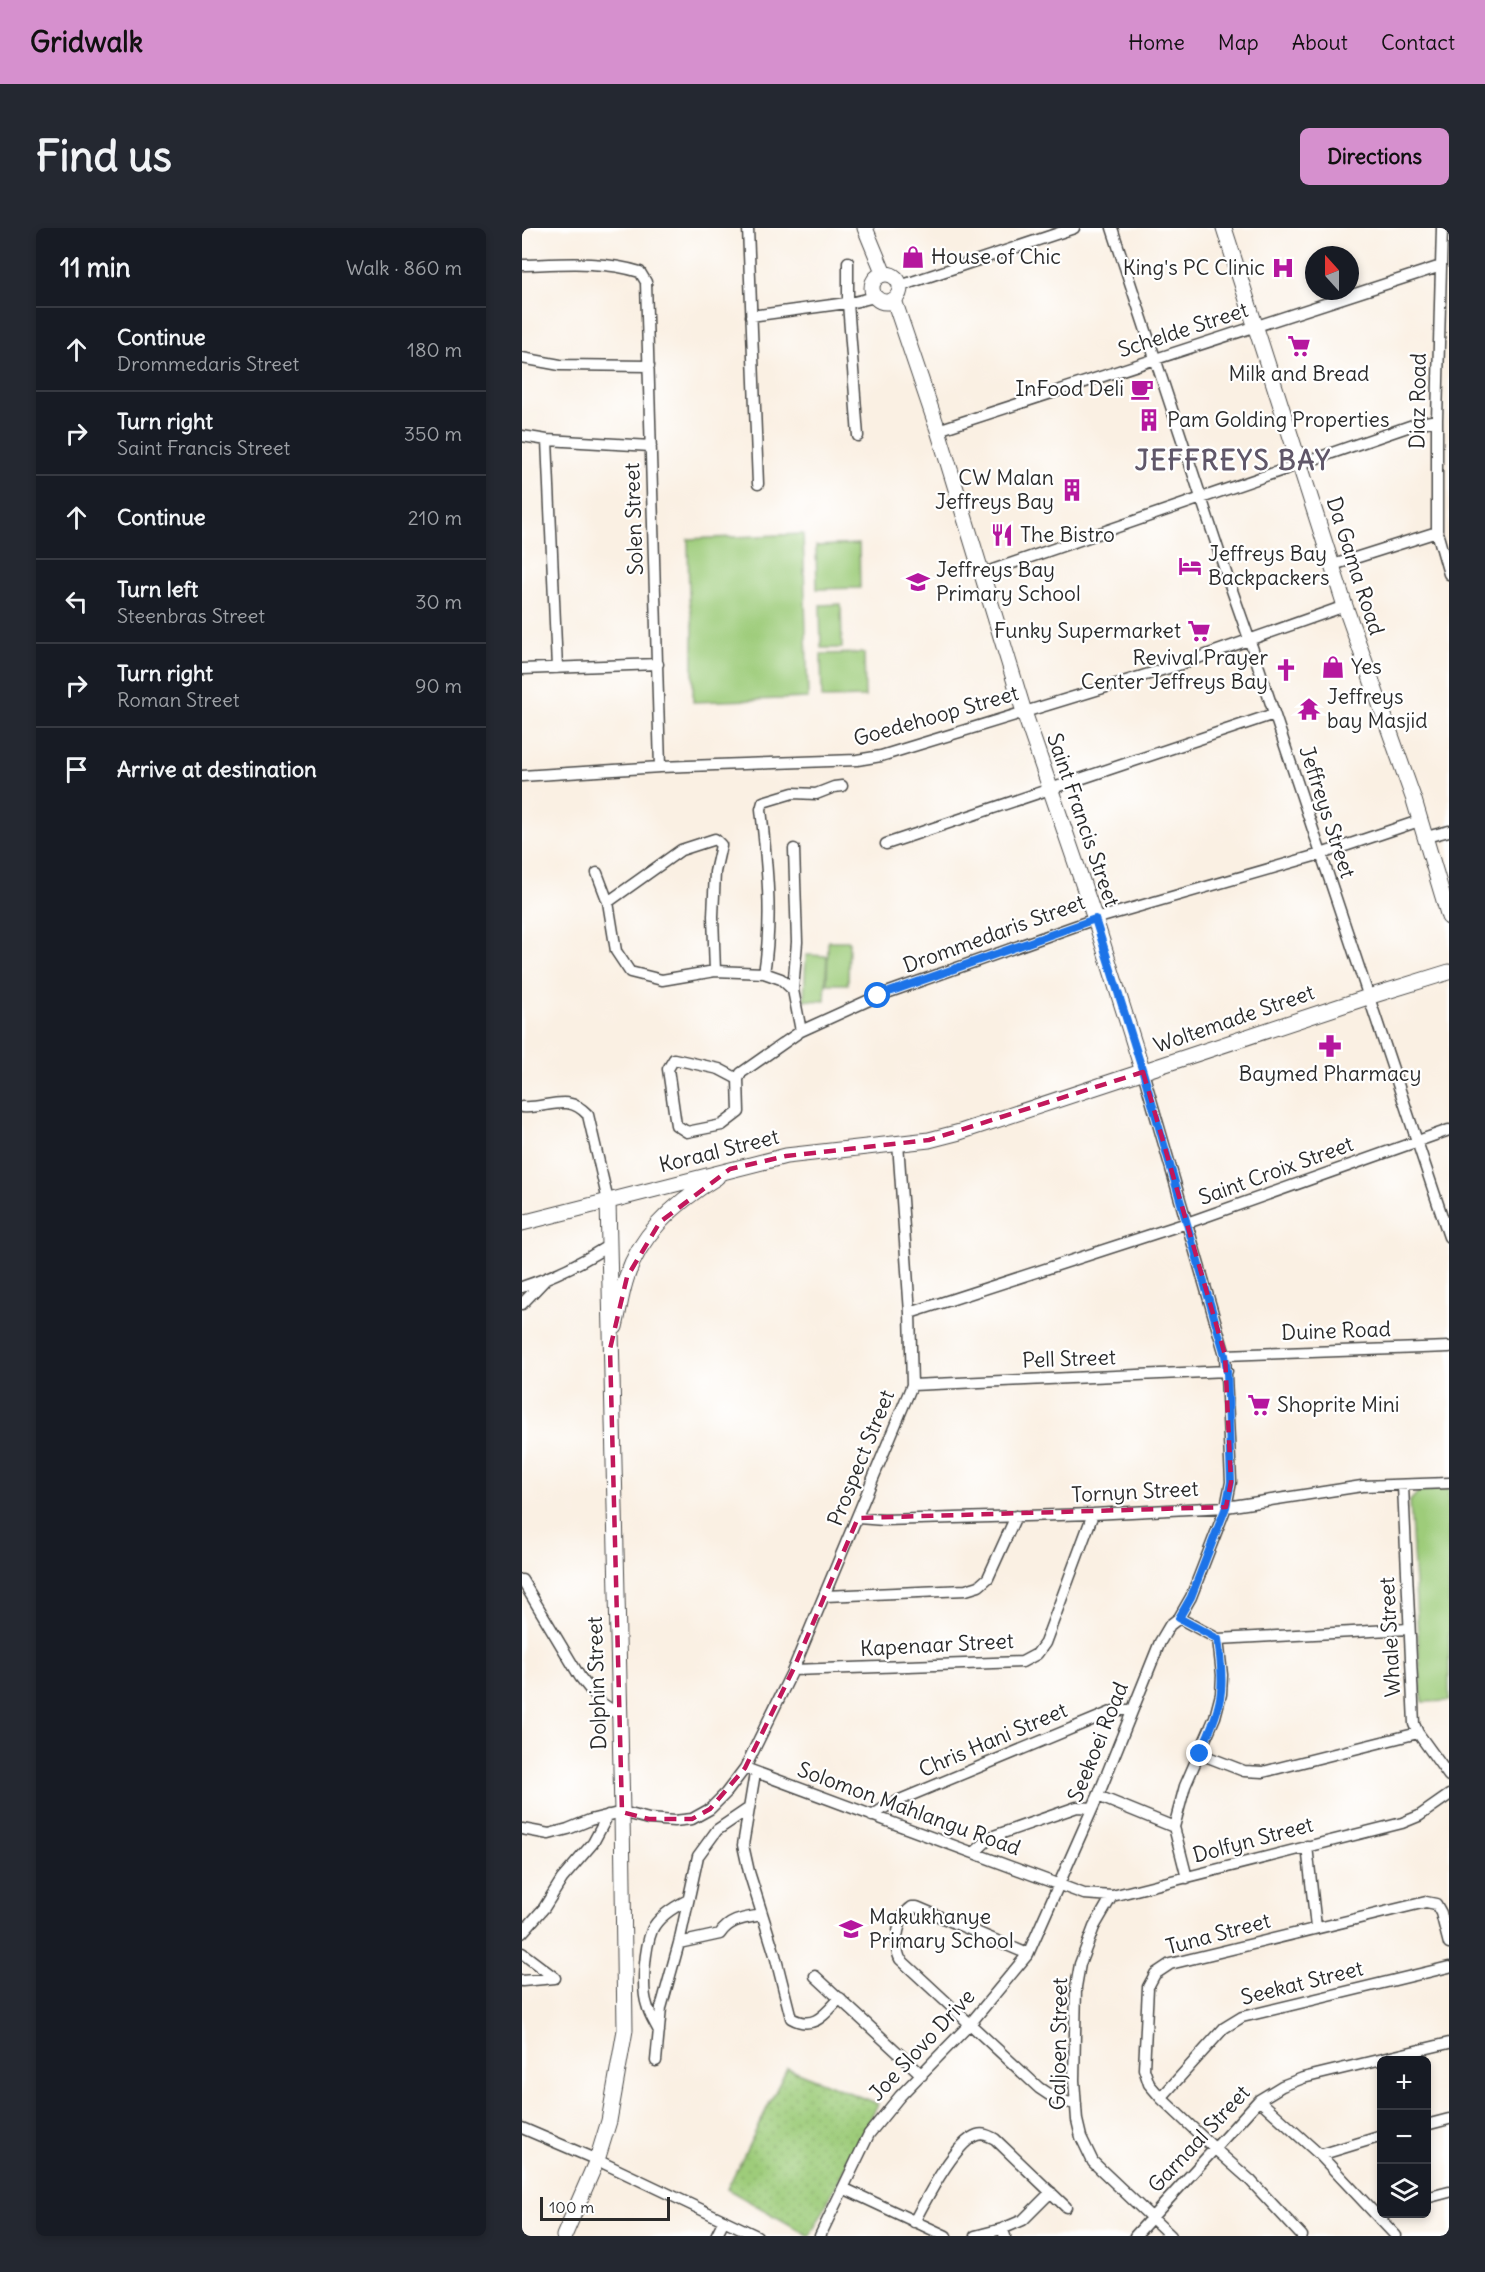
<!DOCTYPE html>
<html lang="en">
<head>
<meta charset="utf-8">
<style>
  body { margin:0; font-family:Delius,sans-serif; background:#242831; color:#f1f3f6 }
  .controls { position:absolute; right:18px; bottom:18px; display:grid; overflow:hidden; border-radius:9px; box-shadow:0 3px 9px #0003 }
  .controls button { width:54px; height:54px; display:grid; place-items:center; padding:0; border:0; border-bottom:2px solid #363941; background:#171b24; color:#f1f3f6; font:30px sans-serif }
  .compass { position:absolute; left:783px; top:18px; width:54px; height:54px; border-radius:50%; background:#171b24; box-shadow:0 3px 9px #0003; rotate:339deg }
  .scale { position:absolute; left:18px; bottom:15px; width:130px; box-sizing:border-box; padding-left:6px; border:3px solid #2b2b2b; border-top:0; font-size:16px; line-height:21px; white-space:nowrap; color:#2b2b2b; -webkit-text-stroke:4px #fff; paint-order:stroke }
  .stop { position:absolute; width:18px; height:18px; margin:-14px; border:4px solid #1a73e8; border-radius:50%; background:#fff }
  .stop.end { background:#1a73e8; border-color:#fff; box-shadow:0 2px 6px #0008 }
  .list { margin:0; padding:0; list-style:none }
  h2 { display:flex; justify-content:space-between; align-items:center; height:78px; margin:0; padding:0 24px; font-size:26px }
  h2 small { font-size:20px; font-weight:400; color:#9ea1a6 }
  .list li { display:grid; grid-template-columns:39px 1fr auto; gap:18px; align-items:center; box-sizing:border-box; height:84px; padding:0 24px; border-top:2px solid #363941 }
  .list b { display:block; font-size:22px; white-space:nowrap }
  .list p { margin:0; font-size:20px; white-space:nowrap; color:#9ea1a6 }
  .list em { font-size:20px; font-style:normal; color:#9ea1a6 }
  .icon { flex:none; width:33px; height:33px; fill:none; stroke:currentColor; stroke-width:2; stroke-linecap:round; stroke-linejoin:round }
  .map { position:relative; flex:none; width:927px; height:2008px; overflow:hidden; border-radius:9px }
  header { display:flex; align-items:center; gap:36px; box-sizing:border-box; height:84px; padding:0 30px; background:#d690ce; color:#111 }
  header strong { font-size:28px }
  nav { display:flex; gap:33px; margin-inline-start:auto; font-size:21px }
  .intro { display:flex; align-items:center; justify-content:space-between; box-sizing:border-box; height:144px; padding:0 36px }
  h1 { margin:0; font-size:42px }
  .button { padding:15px 27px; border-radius:9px; background:#d690ce; color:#111; font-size:21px; font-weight:700 }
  main { display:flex; gap:36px; padding:0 36px }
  aside { flex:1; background:#171b24; border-radius:9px; box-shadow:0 3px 9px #0003 }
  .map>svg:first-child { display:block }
  .grass { fill:url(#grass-dots); stroke:#647c52; stroke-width:1.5 }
  .garden { fill:#9ecc7a; stroke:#647c52; stroke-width:1.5 }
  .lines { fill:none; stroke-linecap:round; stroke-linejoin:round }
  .street-casing { stroke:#4a4947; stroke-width:13 }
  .secondary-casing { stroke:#4a4947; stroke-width:17 }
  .street { stroke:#fff; stroke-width:10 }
  .secondary { stroke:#fff; stroke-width:15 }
  .route { stroke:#1a73e8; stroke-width:8 }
  .marked { fill:none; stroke:#c2185b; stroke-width:4.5; stroke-dasharray:12 8; stroke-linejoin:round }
  .labels { text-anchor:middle; stroke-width:4.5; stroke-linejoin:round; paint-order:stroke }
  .poi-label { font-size:21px; fill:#2b2b2b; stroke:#fff; text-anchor:start }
  .street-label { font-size:21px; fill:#2b2b2b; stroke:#fff }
  .district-label { font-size:27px; font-weight:bold; letter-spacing:1.5px; fill:#605769; stroke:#fff }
</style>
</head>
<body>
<header>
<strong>Gridwalk</strong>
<nav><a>Home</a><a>Map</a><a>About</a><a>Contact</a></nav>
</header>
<div class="intro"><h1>Find us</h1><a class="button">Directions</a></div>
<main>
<aside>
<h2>11 min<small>Walk · 860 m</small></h2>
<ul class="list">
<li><svg class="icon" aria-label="ahead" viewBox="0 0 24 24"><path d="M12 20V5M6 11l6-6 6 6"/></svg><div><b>Continue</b><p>Drommedaris Street</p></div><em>180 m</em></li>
<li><svg class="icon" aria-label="right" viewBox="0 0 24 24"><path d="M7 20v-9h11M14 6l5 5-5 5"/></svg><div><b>Turn right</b><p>Saint Francis Street</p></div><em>350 m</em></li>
<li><svg class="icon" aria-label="ahead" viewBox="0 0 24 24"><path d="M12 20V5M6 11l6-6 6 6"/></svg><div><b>Continue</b></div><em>210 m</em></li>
<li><svg class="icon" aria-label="left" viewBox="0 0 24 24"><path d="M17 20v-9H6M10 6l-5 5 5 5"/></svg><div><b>Turn left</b><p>Steenbras Street</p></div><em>30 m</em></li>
<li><svg class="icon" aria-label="right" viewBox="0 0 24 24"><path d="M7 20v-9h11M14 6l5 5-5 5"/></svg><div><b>Turn right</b><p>Roman Street</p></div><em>90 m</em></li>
<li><svg class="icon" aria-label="arrive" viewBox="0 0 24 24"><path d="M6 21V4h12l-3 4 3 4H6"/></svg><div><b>Arrive at destination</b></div></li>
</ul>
</aside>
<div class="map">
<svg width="927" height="2008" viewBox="0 0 927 2008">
  <defs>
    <pattern id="grass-dots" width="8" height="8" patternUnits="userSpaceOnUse" patternTransform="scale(1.5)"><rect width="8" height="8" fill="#9ecc7a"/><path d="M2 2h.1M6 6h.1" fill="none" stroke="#88af6a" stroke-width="1.8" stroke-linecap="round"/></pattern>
  </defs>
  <rect width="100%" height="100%" fill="#fff"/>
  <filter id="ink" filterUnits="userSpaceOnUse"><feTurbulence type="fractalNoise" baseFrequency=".0167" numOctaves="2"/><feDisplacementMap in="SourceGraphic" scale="12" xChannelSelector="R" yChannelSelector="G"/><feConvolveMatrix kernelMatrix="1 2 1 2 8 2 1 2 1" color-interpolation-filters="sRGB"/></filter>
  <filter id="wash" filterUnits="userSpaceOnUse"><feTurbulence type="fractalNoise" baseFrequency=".008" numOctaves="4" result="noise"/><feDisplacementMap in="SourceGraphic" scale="24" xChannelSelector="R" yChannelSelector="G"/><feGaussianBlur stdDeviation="1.35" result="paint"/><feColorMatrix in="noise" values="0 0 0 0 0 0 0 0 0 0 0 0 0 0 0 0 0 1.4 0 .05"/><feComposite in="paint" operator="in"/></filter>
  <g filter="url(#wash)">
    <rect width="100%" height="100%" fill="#faf0e3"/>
    <path class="grass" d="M265 1840 356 1876 288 2008 205 1961Z"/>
    <path class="garden" d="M281 306 286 470 171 474V400L167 370 166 311Z
      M337 316 338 360 295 361 294 318Z
      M319 376 320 420H299L298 377Z
      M342 425 343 469 300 470 299 426Z
      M306 713H327L326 756H305Z
      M284 727 305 728 303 773 282 772Z
      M927 1261V1473L900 1474 888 1273 897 1263Z"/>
  </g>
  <g filter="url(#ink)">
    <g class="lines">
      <g class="street-casing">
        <path id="street" d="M226 0 236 256
          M590 0 706 351 731 422 927 1009
          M920 0 915 192V304L927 346
          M326 34V75L336 208
          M0 37C38 36 81 32 118 44L124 54 138 539
          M378 58 552 0
          M229 88 332 74 353 69
          M0 130 38 137 127 138
          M416 202 919 38
          M0 208 25 212 129 218
          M25 212 35 440
          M811 337 915 304
          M459 346 894 196 915 192
          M0 441 136 436
          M0 548 138 539 335 532 359 528 653 438 823 378
          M904 609 927 603
          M364 616 752 486
          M272 621 275 714 271 762 279 803
          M75 645 86 674 94 723 108 744 140 752 193 743 242 745 259 751 271 762
          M86 674 159 622 193 611 199 617 193 644 191 688 193 743
          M242 745C251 691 245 636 239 581L241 574 271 565 294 566 312 559 320 558
          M216 851 197 841 152 831 146 841 154 897 165 904 200 897 217 884 216 851 219 845 279 803 356 768 573 691 799 626 897 593
          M0 879C26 881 45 864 66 887L86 973
          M0 1059C31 1049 59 1035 86 1018
          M0 1076 22 1053
          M388 1085 665 995 927 902
          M703 1127 927 1119
          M390 1157 705 1143
          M881 1258 892 1496 896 1505 927 1548
          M336 1290 362 1292 571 1286 704 1279 840 1258 927 1255
          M0 1352 58 1449 78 1474 97 1487
          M303 1368 444 1362 457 1358 466 1350 494 1288
          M657 1390 696 1411 887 1401
          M271 1442 500 1434 515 1426 523 1415 571 1286
          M678 1526 722 1543 741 1544 896 1505
          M223 1540 562 1666 590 1668 880 1595 897 1588 927 1567
          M233 1545 221 1617 227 1644 253 1727 269 1790C292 1803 303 1786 318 1770
          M576 1568 652 1599
          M350 1588 368 1576 594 1482H609
          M0 1601 27 1606 46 1601 68 1592 100 1584 127 1591 152 1593 170 1591 188 1581 204 1565 223 1540 271 1442 390 1157 388 1085 376 915
          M785 1618 794 1699
          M452 1625 469 1609 555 1579 570 1580
          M665 1650 652 1599 663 1558 693 1489 699 1466 700 1447 696 1411
          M590 1668 572 1699 558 1736 554 1759 552 1852 555 1892 559 1909 571 1934 649 2008
          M0 1705 22 1680 40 1651 71 1615 86 1587
          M157 1715 198 1706C207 1691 224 1690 240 1687
          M0 1725 33 1750 0 1753
          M506 1726 395 1679H390C376 1688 371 1716 378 1731L517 1860 535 1872 554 1876
          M293 1748 400 1847
          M137 1803C133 1795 127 1786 125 1777 119 1760 123 1719 130 1702 136 1689 154 1678 166 1672
          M134 1833 139 1780 157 1715 176 1628 195 1602 226 1581
          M639 1870 702 1800 720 1789 927 1739
          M737 1872 798 1927 874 2008
          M904 1897 927 1891
          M0 1900 75 1932 235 2008
          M798 1927 860 1908
          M321 1960 424 2008
          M904 1970 927 1964
          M392 1994C403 1973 433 1914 455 1907 462 1905 467 1908 473 1911L544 1979
          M480 2001 501 1992 529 1964
          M194 2008 202 1992
          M298 2008 347 1906 378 1868 448 1796 506 1726 576 1568 638 1414 648 1397 657 1390 669 1369 704 1279 709 1254 703 1127 621 844
          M453 2008 480 2001 483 2008
          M613 2008 737 1872 760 1858 781 1850 927 1815
          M780 2008 728 1952 693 1921 639 1870 627 1856 622 1841 626 1759 633 1746 648 1736 904 1674 914 1676 919 1685 927 1716"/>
      </g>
      <g class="secondary-casing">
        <path id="secondary" d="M343 0 362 46
          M702 0 823 378 892 572 927 689
          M350 60a14 14 0 1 1 28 0a14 14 0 1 1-28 0Z
          M372 72 416 202 502 484 573 691 621 844
          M0 995 264 928 407 912 438 904 846 769 927 744
          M93 1099C97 1083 99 1065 105 1048 119 1005 157 972 195 949
          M42 2008 75 1932 87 1893 103 1802 100 1584 86 973"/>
      </g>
      <use href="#street" class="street"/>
      <use href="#secondary" class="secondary"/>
    </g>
  </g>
  <g class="lines" filter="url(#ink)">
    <path class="route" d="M356 768 573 691 621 844 703 1127 705 1143 709 1254 704 1279 669 1369 657 1390 696 1411C698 1428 701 1446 699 1463 697 1485 686 1506 678 1526"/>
  </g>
  <path class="marked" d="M621 844 703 1127 709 1254 704 1279 336 1290 271 1442 223 1540 188 1581 170 1591H127L100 1584 88 1121 105 1049 138 994 208 941 264 928 407 912Z"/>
  <defs>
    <g id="shop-bare" transform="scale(1.8)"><path d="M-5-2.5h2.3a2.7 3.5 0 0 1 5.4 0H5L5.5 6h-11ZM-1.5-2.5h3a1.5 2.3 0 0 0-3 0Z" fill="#b5179e" stroke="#fff" stroke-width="2.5" paint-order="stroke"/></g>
    <g id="hospital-bare" transform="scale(1.8)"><path d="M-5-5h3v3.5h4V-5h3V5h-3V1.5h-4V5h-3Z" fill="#b5179e" stroke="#fff" stroke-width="2.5" paint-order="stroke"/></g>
    <g id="supermarket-bare" transform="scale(1.8)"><path d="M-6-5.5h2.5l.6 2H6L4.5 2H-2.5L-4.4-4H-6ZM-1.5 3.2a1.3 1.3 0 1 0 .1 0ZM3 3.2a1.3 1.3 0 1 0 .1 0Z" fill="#b5179e" stroke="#fff" stroke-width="2.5" paint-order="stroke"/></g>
    <g id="cafe-bare" transform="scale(1.8)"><path d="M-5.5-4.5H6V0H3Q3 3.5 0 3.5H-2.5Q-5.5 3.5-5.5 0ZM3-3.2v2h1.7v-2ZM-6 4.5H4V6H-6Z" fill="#b5179e" stroke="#fff" stroke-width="2.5" paint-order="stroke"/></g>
    <g id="building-bare" transform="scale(1.8)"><path d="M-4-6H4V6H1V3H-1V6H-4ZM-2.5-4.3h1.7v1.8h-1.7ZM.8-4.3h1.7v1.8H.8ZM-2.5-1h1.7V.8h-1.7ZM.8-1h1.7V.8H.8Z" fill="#b5179e" stroke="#fff" stroke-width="2.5" paint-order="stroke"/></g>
    <g id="restaurant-bare" transform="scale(1.8)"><path d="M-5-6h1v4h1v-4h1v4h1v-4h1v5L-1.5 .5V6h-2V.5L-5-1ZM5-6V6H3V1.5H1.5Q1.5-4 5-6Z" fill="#b5179e" stroke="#fff" stroke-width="2.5" paint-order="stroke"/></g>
    <g id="hotel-bare" transform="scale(1.8)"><path d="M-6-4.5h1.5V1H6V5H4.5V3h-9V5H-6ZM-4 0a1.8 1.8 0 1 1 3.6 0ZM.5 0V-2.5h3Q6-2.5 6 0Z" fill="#b5179e" stroke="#fff" stroke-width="2.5" paint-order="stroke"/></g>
    <g id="school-bare" transform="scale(1.8)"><path d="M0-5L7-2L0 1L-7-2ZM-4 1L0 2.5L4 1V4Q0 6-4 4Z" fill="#b5179e" stroke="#fff" stroke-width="2.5" paint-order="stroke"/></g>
    <g id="church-bare" transform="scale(1.8)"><path d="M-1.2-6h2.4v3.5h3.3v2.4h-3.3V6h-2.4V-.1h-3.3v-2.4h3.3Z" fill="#b5179e" stroke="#fff" stroke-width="2.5" paint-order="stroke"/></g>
    <g id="temple-bare" transform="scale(1.8)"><path d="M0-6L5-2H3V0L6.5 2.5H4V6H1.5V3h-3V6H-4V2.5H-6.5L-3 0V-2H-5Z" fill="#b5179e" stroke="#fff" stroke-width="2.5" paint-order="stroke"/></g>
    <g id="pharmacy-bare" transform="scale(1.8)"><path d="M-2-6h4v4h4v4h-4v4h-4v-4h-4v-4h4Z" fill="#b5179e" stroke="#fff" stroke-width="2.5" paint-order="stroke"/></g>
  </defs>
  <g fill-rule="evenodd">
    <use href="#shop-bare" x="391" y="29"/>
    <use href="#hospital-bare" x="761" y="40"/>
    <use href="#supermarket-bare" x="777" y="118"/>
    <use href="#cafe-bare" x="620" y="161"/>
    <use href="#building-bare" x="627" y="192"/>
    <use href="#building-bare" x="550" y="262"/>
    <use href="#restaurant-bare" x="480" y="307"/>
    <use href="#hotel-bare" x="668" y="338"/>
    <use href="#school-bare" x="396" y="354"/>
    <use href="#supermarket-bare" x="677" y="403"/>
    <use href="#shop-bare" x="811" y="439"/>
    <use href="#church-bare" x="764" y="442"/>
    <use href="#temple-bare" x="787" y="481"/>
    <use href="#pharmacy-bare" x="808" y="818"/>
    <use href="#supermarket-bare" x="737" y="1177"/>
    <use href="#school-bare" x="329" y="1701"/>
  </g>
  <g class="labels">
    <g class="poi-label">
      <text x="409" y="36">House of Chic</text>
      <text x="743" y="47" text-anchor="end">King's PC Clinic</text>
      <text x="777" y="153" text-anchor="middle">Milk and Bread</text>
      <text x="602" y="168" text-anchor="end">InFood Deli</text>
      <text x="645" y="199">Pam Golding Properties</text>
      <text x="532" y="257" text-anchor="end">CW Malan<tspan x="532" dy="24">Jeffreys Bay</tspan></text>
      <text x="498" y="314">The Bistro</text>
      <text x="686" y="333">Jeffreys Bay<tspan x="686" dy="24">Backpackers</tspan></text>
      <text x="414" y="349">Jeffreys Bay<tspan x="414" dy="24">Primary School</tspan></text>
      <text x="659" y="410" text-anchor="end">Funky Supermarket</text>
      <text x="746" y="437" text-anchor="end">Revival Prayer<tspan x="746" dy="24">Center Jeffreys Bay</tspan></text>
      <text x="829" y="446">Yes</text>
      <text x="805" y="476">Jeffreys<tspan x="805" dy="24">bay Masjid</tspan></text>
      <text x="808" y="853" text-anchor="middle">Baymed Pharmacy</text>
      <text x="755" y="1184">Shoprite Mini</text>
      <text x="347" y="1696">Makukhanye<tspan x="347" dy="24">Primary School</tspan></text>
    </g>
    <g class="street-label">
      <text transform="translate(661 102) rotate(-18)" y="7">Schelde Street</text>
      <text transform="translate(896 173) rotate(-89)" y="7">Diaz Road</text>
      <text transform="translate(112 291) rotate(-92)" y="7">Solen Street</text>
      <text transform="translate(833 338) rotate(72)" y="7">Da Gama Road</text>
      <text transform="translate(414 488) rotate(-16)" y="7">Goedehoop Street</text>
      <text transform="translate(805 584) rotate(72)" y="7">Jeffreys Street</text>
      <text transform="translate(561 592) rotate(71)" y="7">Saint Francis Street</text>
      <text transform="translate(472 706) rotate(-20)" y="7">Drommedaris Street</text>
      <text transform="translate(712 791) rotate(-19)" y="7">Woltemade Street</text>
      <text transform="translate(197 923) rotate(-14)" y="7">Koraal Street</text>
      <text transform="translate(754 943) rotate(-20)" y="7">Saint Croix Street</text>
      <text transform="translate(814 1103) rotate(-2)" y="7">Duine Road</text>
      <text transform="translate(547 1131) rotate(-2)" y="7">Pell Street</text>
      <text transform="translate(339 1230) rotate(-68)" y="7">Prospect Street</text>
      <text transform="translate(613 1264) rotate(-3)" y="7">Tornyn Street</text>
      <text transform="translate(868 1409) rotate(-93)" y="7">Whale Street</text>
      <text transform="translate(415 1417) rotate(-3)" y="7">Kapenaar Street</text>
      <text transform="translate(75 1455) rotate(-92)" y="7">Dolphin Street</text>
      <text transform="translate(471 1512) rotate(-23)" y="7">Chris Hani Street</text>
      <text transform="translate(576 1514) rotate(-68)" y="7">Seekoei Road</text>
      <text transform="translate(387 1581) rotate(20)" y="7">Solomon Mahlangu Road</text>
      <text transform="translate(731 1612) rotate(-15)" y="7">Dolfyn Street</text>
      <text transform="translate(696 1706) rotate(-15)" y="7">Tuna Street</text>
      <text transform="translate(780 1755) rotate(-14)" y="7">Seekat Street</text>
      <text transform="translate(537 1816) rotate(-89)" y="7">Galjoen Street</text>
      <text transform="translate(400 1817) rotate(-47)" y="7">Joe Slovo Drive</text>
      <text transform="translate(677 1911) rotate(-47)" y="7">Garnaal Street</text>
    </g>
    <g class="district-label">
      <text x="711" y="242">JEFFREYS BAY</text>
    </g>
  </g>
</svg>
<div class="controls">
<button>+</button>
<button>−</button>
<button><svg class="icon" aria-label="layers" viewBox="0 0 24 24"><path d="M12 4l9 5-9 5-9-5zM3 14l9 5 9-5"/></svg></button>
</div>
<svg class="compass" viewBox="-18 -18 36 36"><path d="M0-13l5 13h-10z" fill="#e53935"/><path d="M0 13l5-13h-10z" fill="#9ea1a6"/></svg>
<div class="scale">100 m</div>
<div class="stop" style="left:356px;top:768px"></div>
<div class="stop end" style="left:678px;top:1526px"></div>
</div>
</main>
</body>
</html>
